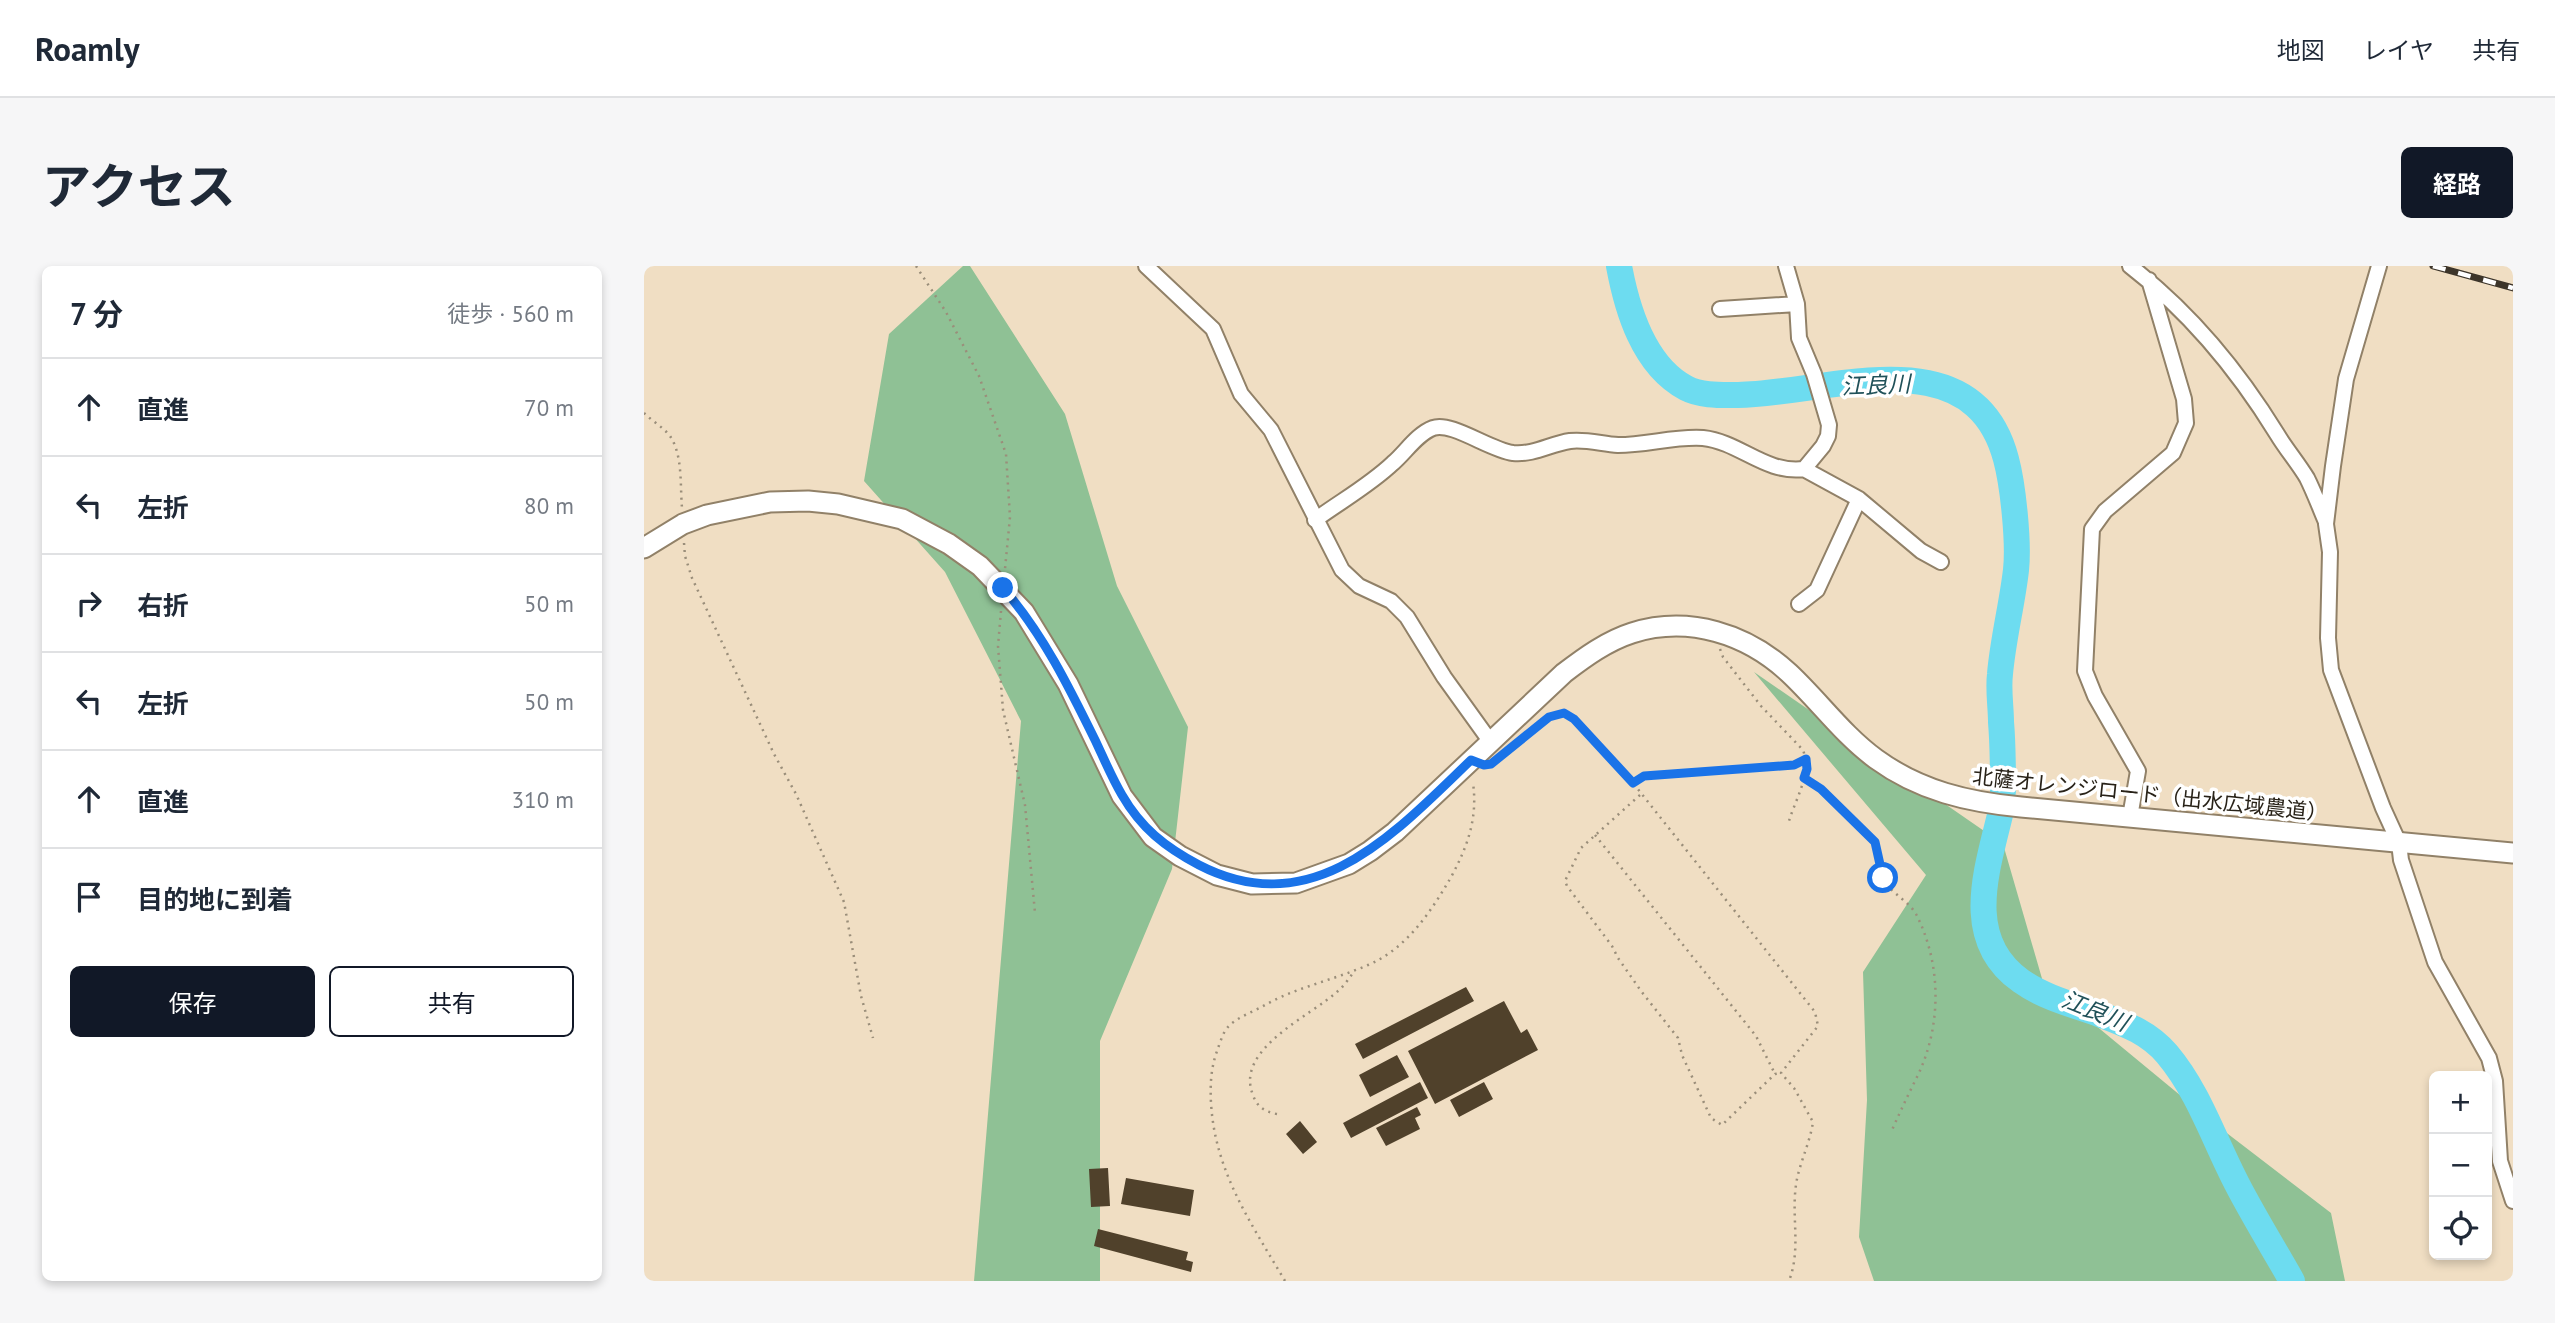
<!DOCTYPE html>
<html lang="ja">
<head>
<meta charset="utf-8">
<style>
  body { margin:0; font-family:"PT Sans","Noto Sans JP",sans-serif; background:#f6f6f7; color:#1f2937 }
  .controls { position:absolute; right:21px; bottom:21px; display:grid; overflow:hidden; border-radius:10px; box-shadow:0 4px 10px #0003 }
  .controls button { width:63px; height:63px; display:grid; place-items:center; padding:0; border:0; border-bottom:2px solid #e0e1e3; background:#fff; color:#1f2937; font:35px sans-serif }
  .stop { position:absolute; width:21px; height:21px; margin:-16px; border:5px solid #1a73e8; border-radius:50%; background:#fff }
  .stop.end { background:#1a73e8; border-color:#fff; box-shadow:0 2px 7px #0008 }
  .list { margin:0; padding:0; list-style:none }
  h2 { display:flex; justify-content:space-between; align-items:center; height:91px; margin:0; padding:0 28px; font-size:30px }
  h2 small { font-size:23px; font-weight:400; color:#747a83 }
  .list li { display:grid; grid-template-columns:46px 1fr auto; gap:21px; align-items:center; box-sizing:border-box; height:98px; padding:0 28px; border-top:2px solid #e0e1e3 }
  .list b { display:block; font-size:26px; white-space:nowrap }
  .list em { font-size:23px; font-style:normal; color:#747a83 }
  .actions { display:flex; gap:14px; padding:21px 28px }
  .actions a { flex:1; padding:16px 0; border:2px solid #111827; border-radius:10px; text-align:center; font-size:24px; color:#111827 }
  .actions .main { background:#111827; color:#fff }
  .icon { flex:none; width:38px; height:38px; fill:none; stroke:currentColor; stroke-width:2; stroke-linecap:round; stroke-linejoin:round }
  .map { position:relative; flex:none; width:1869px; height:1015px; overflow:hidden; border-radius:10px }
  header { display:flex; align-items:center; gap:42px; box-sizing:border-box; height:98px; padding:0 35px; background:#fff; border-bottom:2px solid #e0e1e3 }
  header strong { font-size:33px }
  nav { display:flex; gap:38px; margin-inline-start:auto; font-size:24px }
  .intro { display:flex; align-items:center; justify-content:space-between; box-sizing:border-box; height:168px; padding:0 42px }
  h1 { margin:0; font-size:49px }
  .button { padding:18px 32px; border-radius:10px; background:#111827; color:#fff; font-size:24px; font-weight:700 }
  main { display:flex; gap:42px; padding:0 42px }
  aside { flex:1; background:#fff; border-radius:10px; box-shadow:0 4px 10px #0003 }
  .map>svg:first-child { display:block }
  .green { fill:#8fc195 }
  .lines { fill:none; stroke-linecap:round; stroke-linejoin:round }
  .river { stroke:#6ddcf0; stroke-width:26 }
  .building { fill:#50412b }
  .street-casing { stroke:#918168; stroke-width:18 }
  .secondary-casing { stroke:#918168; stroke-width:23 }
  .path { stroke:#9a8e7a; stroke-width:2.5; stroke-dasharray:2 5; stroke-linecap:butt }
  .street { stroke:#fff; stroke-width:14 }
  .secondary { stroke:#fff; stroke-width:19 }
  .rail-casing { stroke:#3d352a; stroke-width:7 }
  .rail { stroke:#fff; stroke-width:4.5; stroke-dasharray:13; stroke-linecap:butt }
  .route { stroke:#1a73e8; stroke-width:9 }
  .labels { text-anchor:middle; stroke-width:7; stroke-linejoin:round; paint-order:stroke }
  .street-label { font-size:21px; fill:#282218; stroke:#fff }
  .water-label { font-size:23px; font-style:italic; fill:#205159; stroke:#fff }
</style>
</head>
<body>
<header>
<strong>Roamly</strong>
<nav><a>地図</a><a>レイヤ</a><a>共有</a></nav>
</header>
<div class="intro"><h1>アクセス</h1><a class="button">経路</a></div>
<main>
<aside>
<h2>7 分<small>徒歩 · 560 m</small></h2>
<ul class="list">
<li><svg class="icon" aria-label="ahead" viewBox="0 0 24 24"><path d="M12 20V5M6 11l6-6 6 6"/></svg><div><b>直進</b></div><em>70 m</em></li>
<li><svg class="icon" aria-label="left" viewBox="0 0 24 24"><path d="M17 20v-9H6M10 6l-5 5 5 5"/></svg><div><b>左折</b></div><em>80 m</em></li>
<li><svg class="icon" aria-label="right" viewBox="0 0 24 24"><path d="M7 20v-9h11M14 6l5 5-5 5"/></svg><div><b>右折</b></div><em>50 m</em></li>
<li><svg class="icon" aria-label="left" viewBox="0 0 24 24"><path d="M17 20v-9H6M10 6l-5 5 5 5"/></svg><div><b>左折</b></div><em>50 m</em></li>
<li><svg class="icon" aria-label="ahead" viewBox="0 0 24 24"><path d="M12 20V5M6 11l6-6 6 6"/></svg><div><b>直進</b></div><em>310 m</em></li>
<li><svg class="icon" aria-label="arrive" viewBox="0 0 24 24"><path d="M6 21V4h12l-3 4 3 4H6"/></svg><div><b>目的地に到着</b></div></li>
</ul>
<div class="actions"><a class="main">保存</a><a>共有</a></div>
</aside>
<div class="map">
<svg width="1869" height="1015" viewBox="0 0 1869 1015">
  <rect width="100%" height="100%" fill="#f0dec3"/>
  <path class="green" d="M319 0H326L421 148 473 320 544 461 528 603 456 775V1015H330L377 455 301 306 220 215 245 68Z
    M1110 406 1359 578 1399 716 1571 858 1687 947 1701 1015H1230L1215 971 1223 834 1219 706 1282 609Z"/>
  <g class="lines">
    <path class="river" d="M975 0C983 43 999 99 1042 122 1057 130 1077 129 1094 129 1183 128 1329 68 1362 193 1369 219 1375 276 1372 304 1368 339 1359 373 1356 408 1354 424 1357 441 1357 456 1359 479 1359 502 1359 525
      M1356 549C1342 607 1319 674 1377 715 1399 731 1430 739 1455 748 1481 758 1504 766 1523 788 1555 826 1570 874 1593 918 1610 951 1630 983 1648 1015"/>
  </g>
  <path class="building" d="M822 721 830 735 719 793 711 778Z
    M860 735 877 767 883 763 894 784 791 838 764 785Z
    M753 789 765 811 726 831 715 809Z
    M776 816 784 832 707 872 699 857Z
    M840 816 849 833 815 851 806 834Z
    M773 841 777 849 771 852 776 863 742 880 732 862Z
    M656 855 673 876 659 888 642 868Z
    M464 902 466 940 447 941 445 903Z
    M482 912 550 924 546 950 477 938Z
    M454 963 544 986 542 994 549 996 547 1006 450 980Z"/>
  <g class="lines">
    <g class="street-casing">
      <path id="street" d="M502 0 569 63 597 128 627 164 698 304 715 320 747 335 763 351 800 411 846 475
        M1486 0C1547 47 1593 103 1633 168 1642 183 1654 197 1663 212 1670 226 1676 242 1682 256
        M1735 0 1702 113 1689 200 1682 258 1686 286 1684 372 1687 404 1739 542 1755 577 1757 594 1791 696 1845 792 1851 815 1856 895 1869 935
        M1076 43 1153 38
        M1160 203 1215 233 1277 285 1297 296
        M671 254C697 235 726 219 749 197 761 187 773 168 789 162 807 155 846 184 869 187 890 189 906 178 926 175 942 173 958 178 974 179 1003 179 1031 170 1059 172 1096 176 1121 208 1160 203L1179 180 1184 170 1185 159 1170 108 1155 72 1153 38 1142 0
        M1155 338 1173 324 1215 233
        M1486 551 1494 505 1451 430 1441 405 1448 263 1461 245 1529 187 1542 157 1540 133 1505 14"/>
    </g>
    <g class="secondary-casing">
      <path id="secondary" d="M0 282 39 258 63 249 126 236 164 235 194 238 258 253 305 278 336 300 380 346 424 418 478 530 509 571 536 590 573 609 608 618 652 617 705 598 726 585 751 566 920 407C941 391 963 375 988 367 1045 349 1103 368 1145 407 1175 435 1199 469 1232 493 1276 525 1324 536 1377 541L1869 587"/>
    </g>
    <path class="path" d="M272 0 302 46 335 110 362 188 366 251 361 303
      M0 147C8 155 19 161 26 170 39 189 36 220 38 242
      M40 277 41 290 48 312 130 488 152 528 200 636 217 730 229 772
      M357 345 354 380 359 444 381 539 391 647
      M1076 383 1079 391 1117 440 1159 484C1168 507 1152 532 1145 555
      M874 475C889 464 906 442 926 450L989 517 1171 746 1174 760 1137 807 1150 822 1169 856C1166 876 1157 894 1153 913 1146 948 1158 981 1145 1015
      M1160 512C1176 522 1222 560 1231 576 1237 587 1235 601 1239 612 1246 628 1267 635 1274 652 1298 702 1297 762 1273 811 1264 829 1256 846 1248 864
      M989 517 1001 510 1150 499 1162 493
      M996 529 937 582 921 615 923 620 968 680 974 692 997 725 1034 772 1038 789 1067 852 1078 859 1131 808 1137 807
      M951 569 1112 770 1131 808
      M633 848C621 846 613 841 609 829 590 783 667 750 694 725 701 719 706 711 711 704
      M641 1015C607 957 571 906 567 837 566 818 567 802 573 785 576 777 579 766 584 761 593 751 609 746 621 739 653 721 690 714 724 699 762 683 786 647 806 613 823 582 834 553 829 517"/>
    <use href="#street" class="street"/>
    <use href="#secondary" class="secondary"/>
    <g class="rail-casing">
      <path id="rail" d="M1789 0 1869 22"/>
    </g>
    <use href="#rail" class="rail"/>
  </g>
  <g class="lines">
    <path class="route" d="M359 322C399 368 425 421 452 476 460 493 468 512 478 529 497 562 521 581 555 599 669 658 751 567 827 494L840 499 847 498 905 451 920 447 930 453 989 517 1000 510 1150 499 1162 493 1163 503 1160 512 1177 523 1231 576 1239 612"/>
  </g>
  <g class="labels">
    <g class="street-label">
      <text transform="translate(1506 529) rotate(6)" y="7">北薩オレンジロード（出水広域農道）</text>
    </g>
    <g class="water-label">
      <text transform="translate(1232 119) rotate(-2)" y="8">江良川</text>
      <text transform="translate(1451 745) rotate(22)" y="8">江良川</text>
    </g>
  </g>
</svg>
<div class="controls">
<button>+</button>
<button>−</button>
<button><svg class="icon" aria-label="locate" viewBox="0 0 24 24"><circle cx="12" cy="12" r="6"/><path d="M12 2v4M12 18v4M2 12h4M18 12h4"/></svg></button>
</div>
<div class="stop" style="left:1239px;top:612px"></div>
<div class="stop end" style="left:359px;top:322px"></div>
</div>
</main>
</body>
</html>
